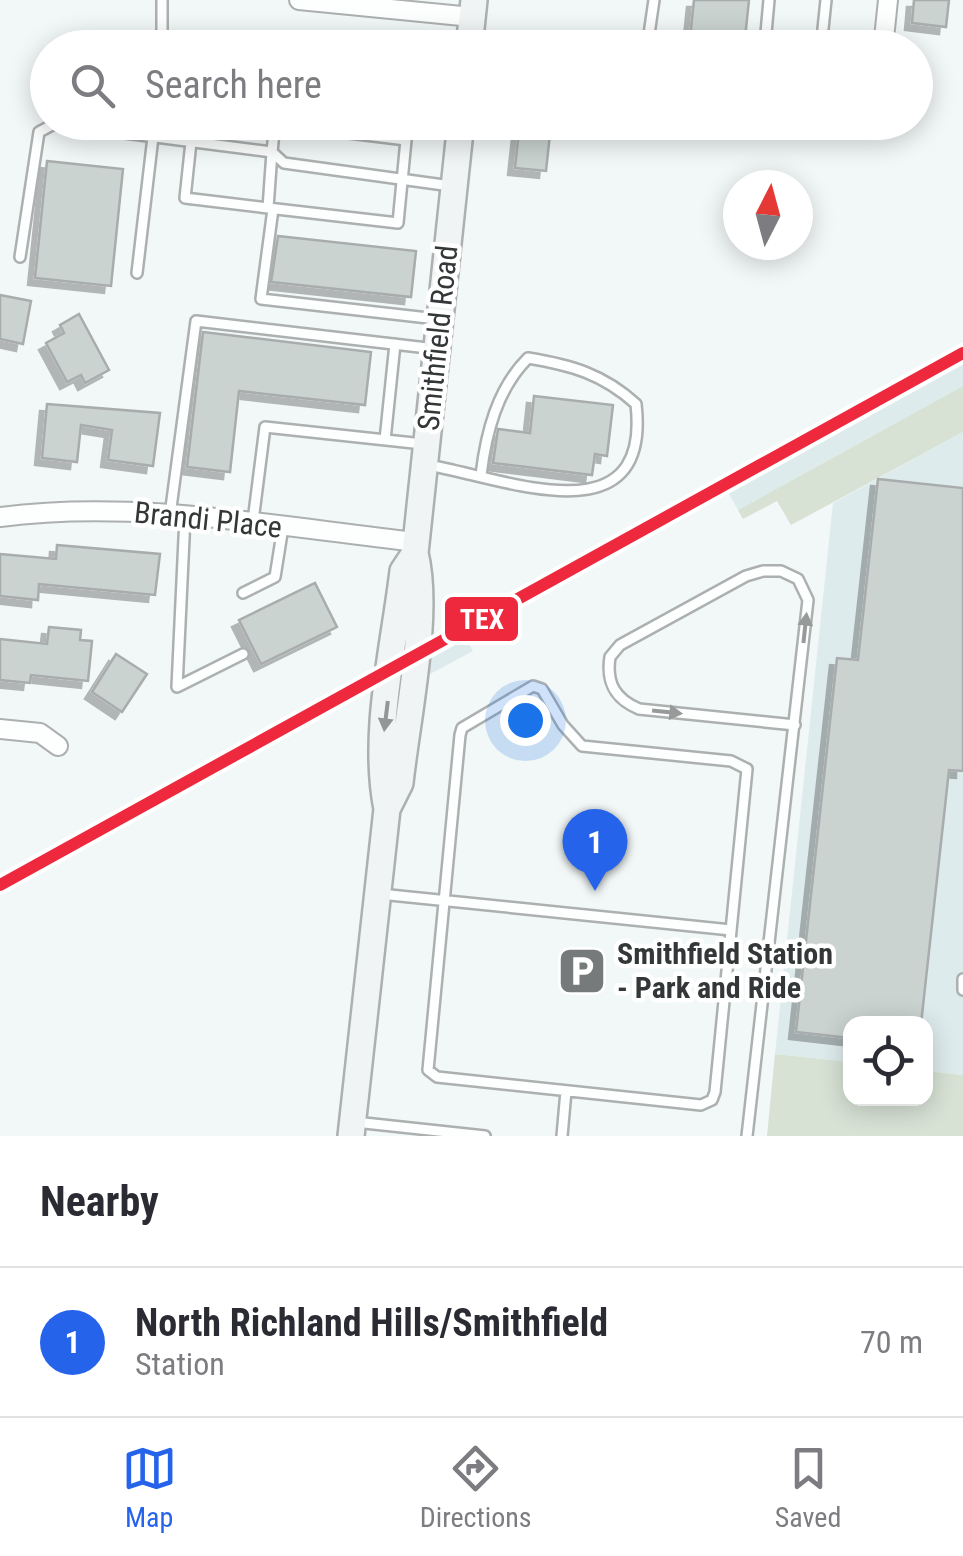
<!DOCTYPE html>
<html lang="en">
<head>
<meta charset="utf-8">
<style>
  body { margin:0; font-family:"Roboto Condensed",sans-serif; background:#f2f2f3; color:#2b2b33 }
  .controls { position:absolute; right:30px; bottom:30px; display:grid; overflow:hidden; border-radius:20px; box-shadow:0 5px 25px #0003 }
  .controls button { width:90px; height:90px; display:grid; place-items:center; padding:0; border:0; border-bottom:2px solid #e1e1e2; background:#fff; color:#2b2b33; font:50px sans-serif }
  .compass { position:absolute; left:723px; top:170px; width:90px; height:90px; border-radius:50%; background:#fff; box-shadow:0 5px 25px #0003; rotate:6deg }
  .you { position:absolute; left:525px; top:720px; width:35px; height:35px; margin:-25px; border:8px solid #fff; border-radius:50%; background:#1a73e8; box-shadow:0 0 0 15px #1a73e833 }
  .badge { display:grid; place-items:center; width:65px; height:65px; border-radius:50%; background:#2563eb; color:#fff; font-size:32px; font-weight:700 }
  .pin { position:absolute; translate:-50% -82px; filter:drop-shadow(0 2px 5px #0008) }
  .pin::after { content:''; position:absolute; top:52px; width:35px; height:30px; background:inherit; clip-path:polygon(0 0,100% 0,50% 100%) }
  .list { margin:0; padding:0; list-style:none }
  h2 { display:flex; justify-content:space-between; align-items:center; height:130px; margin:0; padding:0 40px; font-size:42px }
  h2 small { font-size:32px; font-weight:400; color:#7c7c81 }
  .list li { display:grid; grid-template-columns:65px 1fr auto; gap:30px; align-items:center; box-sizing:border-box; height:150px; padding:0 40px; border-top:2px solid #e1e1e2 }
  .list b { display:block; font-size:38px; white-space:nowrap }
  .list p { margin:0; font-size:32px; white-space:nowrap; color:#7c7c81 }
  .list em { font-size:32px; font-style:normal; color:#7c7c81 }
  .icon { flex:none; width:55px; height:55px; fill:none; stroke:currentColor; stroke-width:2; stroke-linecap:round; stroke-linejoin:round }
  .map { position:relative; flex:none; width:963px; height:1136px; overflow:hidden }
  .search { position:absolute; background:#fff; box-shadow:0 5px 25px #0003; left:30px; right:30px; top:30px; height:110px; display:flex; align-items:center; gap:25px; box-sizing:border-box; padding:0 35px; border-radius:55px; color:#7c7c81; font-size:38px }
  .sheet { height:280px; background:#fff }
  nav { display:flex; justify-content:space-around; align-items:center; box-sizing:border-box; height:140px; border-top:2px solid #e1e1e2; background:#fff; font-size:28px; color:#7c7c81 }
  nav a { display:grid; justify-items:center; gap:5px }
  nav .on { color:#2563eb }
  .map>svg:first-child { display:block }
  .built { fill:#deebec }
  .green { fill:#d7e2d5 }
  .building { fill:#cad3d0; stroke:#a8acac; stroke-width:2.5; filter:url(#shadow) }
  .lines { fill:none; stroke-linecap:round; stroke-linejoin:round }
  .lane-casing { stroke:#acb0b0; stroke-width:14 }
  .street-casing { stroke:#acb0b0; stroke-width:22 }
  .secondary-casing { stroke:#acb0b0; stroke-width:30 }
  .lane { stroke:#fdfefe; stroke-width:9 }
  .street { stroke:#fdfefe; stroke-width:18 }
  .secondary { stroke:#f0f4f4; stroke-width:25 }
  .rail-1-casing { stroke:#fff; stroke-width:20 }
  .rail-1 { stroke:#ee293d; stroke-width:12 }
  .oneway { fill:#989a9a }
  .oneway2 { fill:#929696 }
  .labels { text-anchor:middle; stroke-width:9; stroke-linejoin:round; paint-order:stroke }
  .street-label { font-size:30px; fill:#333737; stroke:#fff }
  .poi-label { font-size:30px; font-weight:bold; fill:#333737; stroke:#fff; text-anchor:start }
  .line-badge { stroke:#fff; stroke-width:4 }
  .badge-label { font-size:28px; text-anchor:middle; font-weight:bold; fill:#fff }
</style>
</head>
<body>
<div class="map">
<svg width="963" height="1136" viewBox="0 0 963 1136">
  <defs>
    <filter id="shadow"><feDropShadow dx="-7" dy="7" stdDeviation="0" flood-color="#0004"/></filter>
  </defs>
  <rect width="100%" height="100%" fill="#f2f7f7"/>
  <path class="built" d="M963 347V386L738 510 721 479Z
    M963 432V1075L926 1071V1024H850V1062L775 1054 833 503Z
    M458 624 473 651 417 681 419 646Z"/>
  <path class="green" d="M963 386V432L791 525 777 501 743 519 738 510Z
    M775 1054 850 1062V1098H926V1071L963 1075V1136H767Z"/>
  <path class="building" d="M694 0H749L744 48H689Z
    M914 0H949L946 27 912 23Z
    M519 131 550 134 546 171 515 168Z
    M47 161 123 169 111 286 35 278Z
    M278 236 416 251 411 297 271 282Z
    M0 295 31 301 23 344 0 339Z
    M79 314 109 370 85 383 81 375 67 382 46 343 64 333 60 325Z
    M203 332 371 352 365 405 239 391 230 472 187 467Z
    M534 396 613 405 607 456 595 454 592 475 493 463 498 429 530 433Z
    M47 404 160 413 153 466 108 460 112 430 81 425 77 462 42 458Z
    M878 479 963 488V771L949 770 921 1024H850V1038L796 1032 837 658 858 660Z
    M57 545 160 554 155 595 39 584 38 600 0 596V554L56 559Z
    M315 583 337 627 261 664 239 620Z
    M49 627 81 630 80 640 92 641 88 681 31 675 30 683 0 680V639L47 644Z
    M116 654 147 674 122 712 92 692Z"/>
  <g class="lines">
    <g class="lane-casing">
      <path id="lane" d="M765 44 769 0
        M162 48V0
        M647 48 654 0
        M821 48 826 0
        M275 122 272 152 284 163 451 186
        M268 208 398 223 406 140 275 124
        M273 209 261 299 437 319
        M20 257 39 132 54 124 272 152 268 208 185 198 191 142
        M137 273 153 137
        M385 440 395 344
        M427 465C499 476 652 543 636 404 603 374 571 365 528 358 497 389 486 433 481 475
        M170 515 196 321 436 349
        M185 517 177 687 243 654
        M253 521 265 427 423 444
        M243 593 275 577 283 527
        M533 686 542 689 563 725 582 746 731 761 747 769 715 1092 712 1100 701 1105 437 1077 428 1070 460 735 462 728Z
        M380 894 731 930
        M963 979V990
        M355 1122 485 1136
        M562 1136 566 1091
        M747 1136 808 600 798 579 781 571H763L746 576 620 645 610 657C606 683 615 699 639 709L795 725"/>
    </g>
    <g class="street-casing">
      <path id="street" d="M299 0 472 17
        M883 48 888 0
        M0 517C137 499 279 527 416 542
        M0 729 40 733 58 746"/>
    </g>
    <g class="secondary-casing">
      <path id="secondary" d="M469 48 474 0
        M387 809 400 783C407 718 430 614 415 553L461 122
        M351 1136 387 809C372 733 394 647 403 571L415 553"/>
    </g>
    <use href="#lane" class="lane"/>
    <use href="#street" class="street"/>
    <use href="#secondary" class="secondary"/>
    <g class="rail-1-casing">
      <path id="rail-1" d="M0 885 963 353"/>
    </g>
    <use href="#rail-1" class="rail-1"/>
  </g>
  <defs><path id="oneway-solid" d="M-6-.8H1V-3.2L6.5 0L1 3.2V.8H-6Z" transform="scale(2.5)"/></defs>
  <g class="oneway">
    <use href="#oneway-solid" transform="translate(805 628) rotate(-84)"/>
    <use href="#oneway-solid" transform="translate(667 712) rotate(6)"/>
  </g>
  <use class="oneway2" href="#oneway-solid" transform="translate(386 716) rotate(97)"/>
  <defs>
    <g id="parking-square" transform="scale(2.5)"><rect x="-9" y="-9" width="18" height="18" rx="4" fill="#767a7a" stroke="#fff"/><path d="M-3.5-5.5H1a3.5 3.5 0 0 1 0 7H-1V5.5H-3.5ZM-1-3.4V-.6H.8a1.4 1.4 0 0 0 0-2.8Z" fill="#fff"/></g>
  </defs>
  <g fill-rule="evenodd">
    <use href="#parking-square" x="582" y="971"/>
  </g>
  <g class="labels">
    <g class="street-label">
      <text transform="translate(438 338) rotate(-84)" y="10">Smithfield Road</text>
      <text transform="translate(208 520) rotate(6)" y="10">Brandi Place</text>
    </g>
    <g class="poi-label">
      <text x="617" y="964">Smithfield Station<tspan x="617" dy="34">- Park and Ride</tspan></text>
    </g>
  </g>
  <rect class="line-badge" x="443" y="595" width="77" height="48" rx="10" fill="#ee293d"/>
  <g class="badge-label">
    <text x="482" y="629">TEX</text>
  </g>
</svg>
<div class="controls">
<button><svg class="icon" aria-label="locate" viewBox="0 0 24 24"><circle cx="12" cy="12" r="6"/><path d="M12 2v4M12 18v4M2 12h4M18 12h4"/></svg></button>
</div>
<svg class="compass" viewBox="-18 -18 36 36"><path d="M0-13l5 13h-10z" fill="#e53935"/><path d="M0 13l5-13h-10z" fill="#7c7c81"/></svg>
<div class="you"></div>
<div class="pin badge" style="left:595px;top:891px">1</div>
<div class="search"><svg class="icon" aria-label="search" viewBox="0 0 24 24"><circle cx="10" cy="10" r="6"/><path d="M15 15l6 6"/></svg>Search here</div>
</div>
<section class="sheet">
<h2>Nearby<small></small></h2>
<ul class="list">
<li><span class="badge">1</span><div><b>North Richland Hills/Smithfield</b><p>Station</p></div><em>70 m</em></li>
</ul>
</section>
<nav>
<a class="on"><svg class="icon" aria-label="map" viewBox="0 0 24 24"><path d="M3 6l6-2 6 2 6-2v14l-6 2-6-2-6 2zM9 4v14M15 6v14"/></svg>Map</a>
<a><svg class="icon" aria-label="directions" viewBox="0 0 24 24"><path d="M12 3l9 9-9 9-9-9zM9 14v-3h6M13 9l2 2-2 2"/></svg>Directions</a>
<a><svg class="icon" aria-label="saved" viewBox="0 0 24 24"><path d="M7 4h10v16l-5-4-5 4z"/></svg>Saved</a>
</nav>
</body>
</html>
